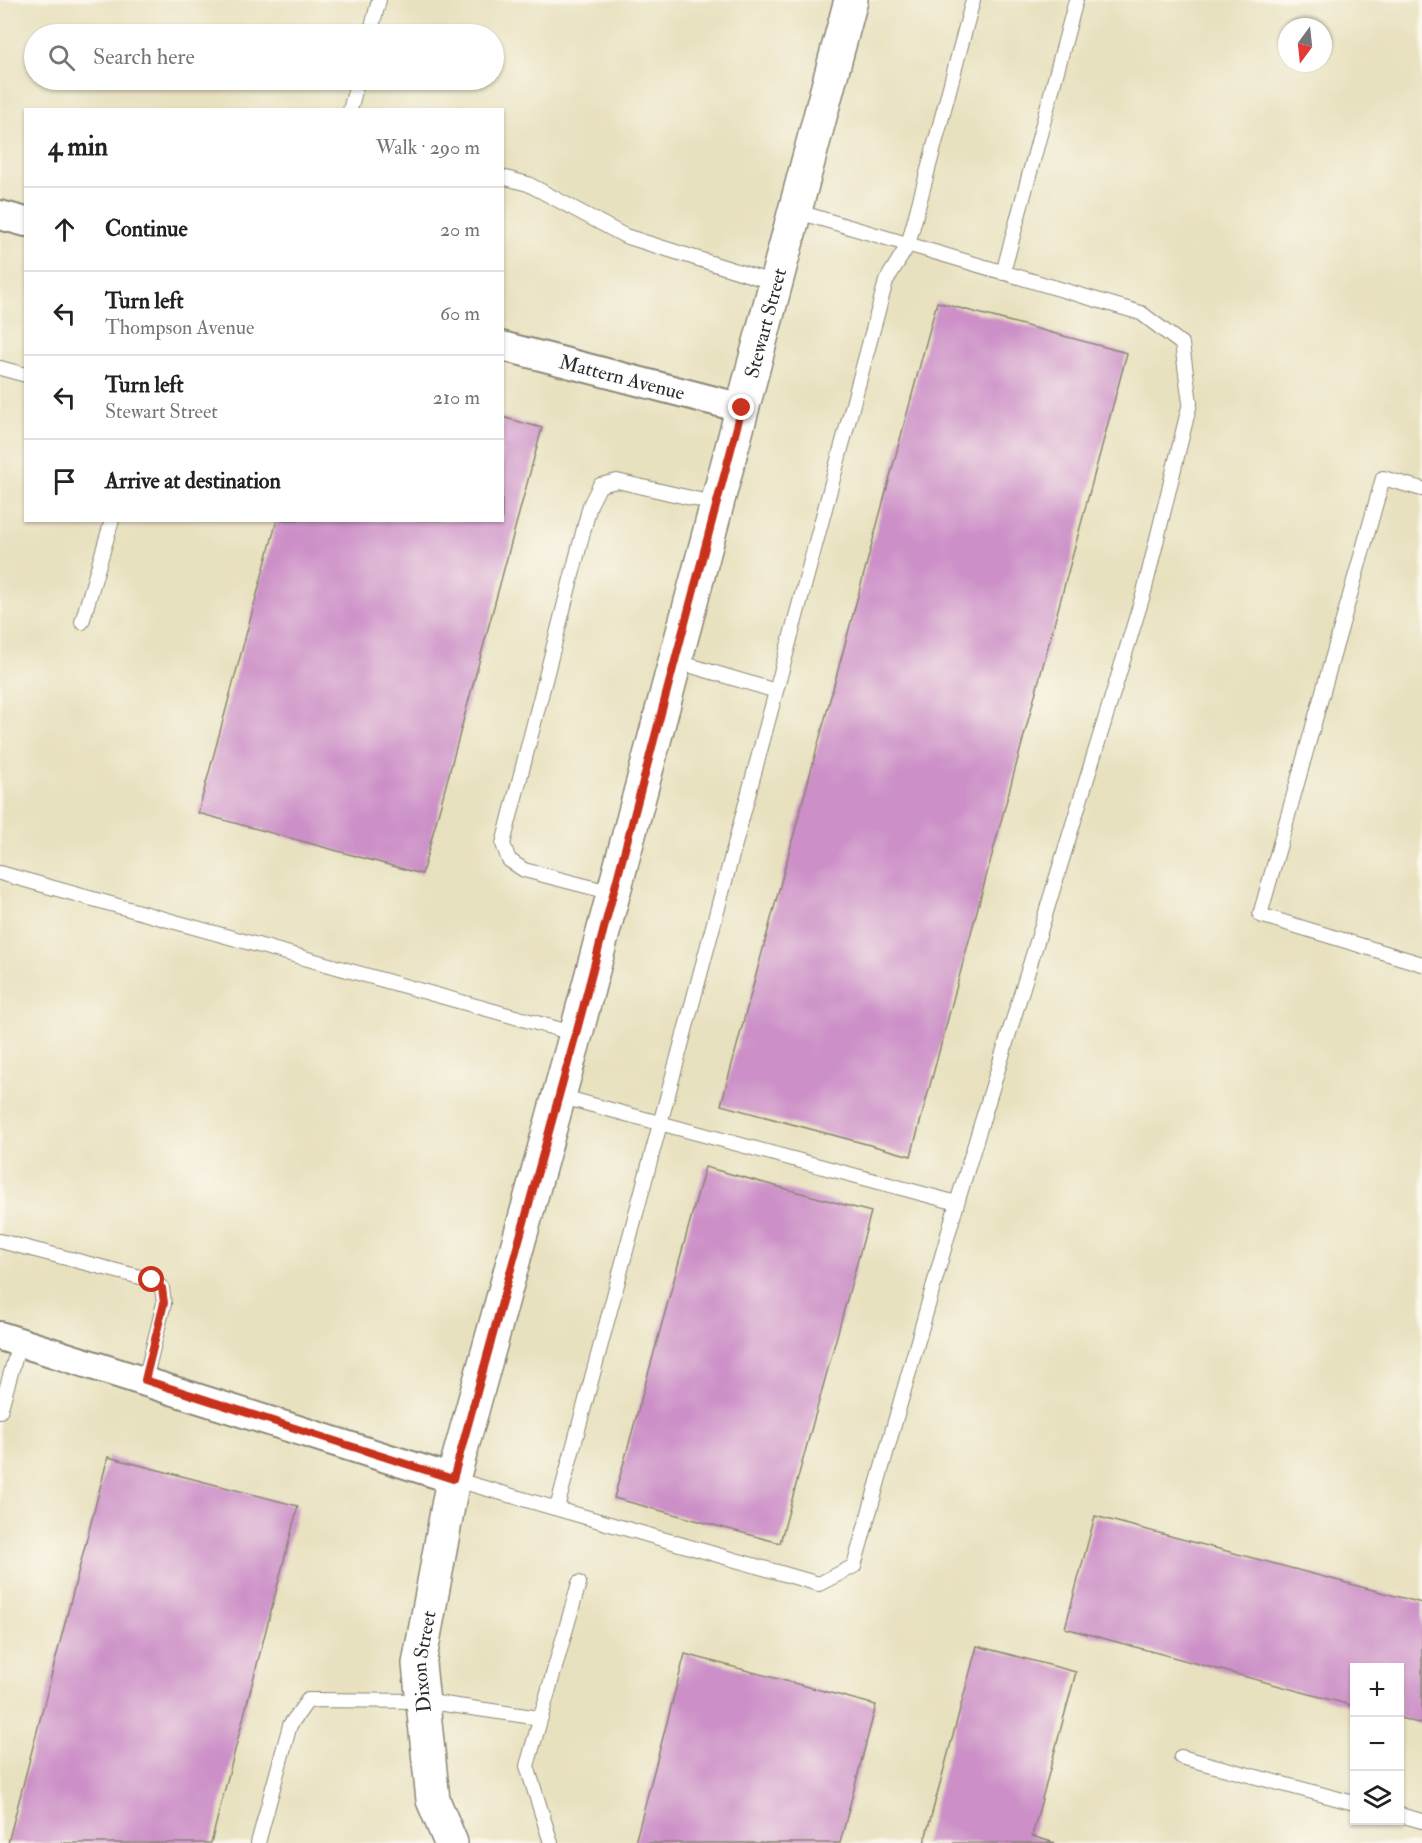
<!DOCTYPE html>
<html lang="en">
<head>
<meta charset="utf-8">
<style>
  body { margin:0; font-family:"IM FELL Double Pica",serif; background:#f6f6f6; color:#222 }
  .controls { position:absolute; right:18px; bottom:18px; display:grid; overflow:hidden; border-radius:0px; box-shadow:0 2px 4px #0004 }
  .controls button { width:54px; height:54px; display:grid; place-items:center; padding:0; border:0; border-bottom:2px solid #e0e0e0; background:#fff; color:#222; font:30px sans-serif }
  .compass { position:absolute; left:1278px; top:18px; width:54px; height:54px; border-radius:50%; background:#fff; box-shadow:0 2px 4px #0004; rotate:195deg }
  .stop { position:absolute; width:18px; height:18px; margin:-14px; border:4px solid #c8321e; border-radius:50%; background:#fff }
  .stop.end { background:#c8321e; border-color:#fff; box-shadow:0 2px 6px #0008 }
  .list { margin:0; padding:0; list-style:none }
  h2 { display:flex; justify-content:space-between; align-items:center; height:78px; margin:0; padding:0 24px; font-size:26px }
  h2 small { font-size:20px; font-weight:400; color:#767676 }
  .list li { display:grid; grid-template-columns:39px 1fr auto; gap:18px; align-items:center; box-sizing:border-box; height:84px; padding:0 24px; border-top:2px solid #e0e0e0 }
  .list b { display:block; font-size:22px; white-space:nowrap }
  .list p { margin:0; font-size:20px; white-space:nowrap; color:#767676 }
  .list em { font-size:20px; font-style:normal; color:#767676 }
  .icon { flex:none; width:33px; height:33px; fill:none; stroke:currentColor; stroke-width:2; stroke-linecap:round; stroke-linejoin:round }
  .map { position:relative; flex:none; width:1422px; height:1843px; overflow:hidden }
  .search { position:absolute; background:#fff; box-shadow:0 2px 4px #0004; left:24px; top:24px; width:480px; height:66px; display:flex; align-items:center; gap:15px; box-sizing:border-box; padding:0 21px; border-radius:33px; color:#767676; font-size:22px }
  .panel { position:absolute; background:#fff; box-shadow:0 2px 4px #0004; left:24px; top:108px; width:480px; height:414px; border-radius:0px }
  .map>svg:first-child { display:block }
  .building { fill:#cc8fc7 }
  .lines { fill:none; stroke-linecap:round; stroke-linejoin:round }
  .service-casing { stroke:#8a8675; stroke-width:16 }
  .minor-casing { stroke:#8a8675; stroke-width:32 }
  .tertiary-casing { stroke:#8a8675; stroke-width:36 }
  .service { stroke:#fff; stroke-width:14 }
  .minor { stroke:#fff; stroke-width:28 }
  .tertiary { stroke:#fff; stroke-width:33 }
  .route { stroke:#c8321e; stroke-width:8 }
  .labels { text-anchor:middle; stroke-width:4.5; stroke-linejoin:round; paint-order:stroke }
  .street-label { font-size:20px; fill:#2b2b2b; stroke:#fbf7ec }
</style>
</head>
<body>
<div class="map">
<svg width="1422" height="1843" viewBox="0 0 1422 1843">
  <rect width="100%" height="100%" fill="#fbf7ec"/>
  <filter id="ink" filterUnits="userSpaceOnUse"><feTurbulence type="fractalNoise" baseFrequency=".0167" numOctaves="2"/><feDisplacementMap in="SourceGraphic" scale="12" xChannelSelector="R" yChannelSelector="G"/><feConvolveMatrix kernelMatrix="1 2 1 2 8 2 1 2 1" color-interpolation-filters="sRGB"/></filter>
  <filter id="wash" filterUnits="userSpaceOnUse"><feTurbulence type="fractalNoise" baseFrequency=".008" numOctaves="4" result="noise"/><feDisplacementMap in="SourceGraphic" scale="24" xChannelSelector="R" yChannelSelector="G"/><feGaussianBlur stdDeviation="1.35" result="paint"/><feColorMatrix in="noise" values="0 0 0 0 0 0 0 0 0 0 0 0 0 0 0 0 0 1.4 0 .05"/><feComposite in="paint" operator="in"/></filter>
  <g filter="url(#wash)">
    <rect width="100%" height="100%" fill="#e8e1bf"/>
    <g id="blocks">
      <path class="building" d="M937 302 1127 353 911 1156 721 1105Z
        M502 417 542 428 422 874 198 813 277 520H502Z
        M705 1167 871 1212 780 1543 614 1498Z
        M108 1457 298 1506 211 1843H8Z
        M1095 1516 1422 1603V1724L1400 1718V1668H1354V1706L1065 1628Z
        M977 1646 1076 1672 1032 1836 1055 1843H924Z
        M685 1654 876 1705 840 1843H635Z"/>
    </g>
  </g>
  <g filter="url(#ink)">
    <use href="#blocks" fill-opacity="0" stroke="#8a8675" stroke-width="1.5"/>
    <g class="lines">
      <g class="service-casing">
        <path id="service" d="M370 34 379 0
          M350 110 358 80
          M502 177 528 184 625 236 775 283
          M1003 273 1076 0
          M0 368 26 375
          M1422 489 1383 478 1260 915 1422 964
          M82 622 112 520
          M675 661 776 691
          M0 873 576 1034
          M613 893 524 870 509 860 503 844 590 505 600 485 617 481 717 504
          M559 1096 957 1203
          M0 1241 152 1280 162 1288 164 1303 145 1380
          M0 1411 20 1341
          M453 1479 819 1584 854 1566 957 1203 1144 592 1190 403 1182 344 1141 313 795 211
          M557 1508 886 281 908 245 973 0
          M1181 1757 1354 1803
          M1400 1815 1422 1821
          M258 1843 290 1725 308 1700 423 1701 540 1718
          M551 1843 527 1766 579 1583"/>
      </g>
      <g class="minor-casing">
        <g id="minor">
          <path d="M0 215 26 222"/>
          <path id="s1" d="M502 346 742 408"/>
          <path d="M0 1336 453 1479"/>
        </g>
      </g>
      <g class="tertiary-casing">
        <g id="tertiary">
          <path id="s2" d="M451 1843 433 1800 419 1664 453 1479 576 1034 851 0"/>
        </g>
      </g>
      <use href="#service" class="service"/>
      <use href="#minor" class="minor"/>
      <use href="#tertiary" class="tertiary"/>
    </g>
  </g>
  <g class="lines" filter="url(#ink)">
    <path class="route" d="M152 1280 162 1288 164 1303 145 1380 453 1479 576 1034 742 408"/>
  </g>
  <g class="labels">
    <g class="street-label">
      <text dy="7" stroke="none"><textPath href="#s2" startOffset="1569">Stewart Street</textPath></text>
      <text dy="7" stroke="none"><textPath href="#s1" startOffset="124">Mattern Avenue</textPath></text>
      <text dy="7" stroke="none"><textPath href="#s2" startOffset="186">Dixon Street</textPath></text>
    </g>
  </g>
</svg>
<div class="controls">
<button>+</button>
<button>−</button>
<button><svg class="icon" aria-label="layers" viewBox="0 0 24 24"><path d="M12 4l9 5-9 5-9-5zM3 14l9 5 9-5"/></svg></button>
</div>
<svg class="compass" viewBox="-18 -18 36 36"><path d="M0-13l5 13h-10z" fill="#e53935"/><path d="M0 13l5-13h-10z" fill="#767676"/></svg>
<div class="stop" style="left:152px;top:1280px"></div>
<div class="stop end" style="left:742px;top:408px"></div>
<div class="search"><svg class="icon" aria-label="search" viewBox="0 0 24 24"><circle cx="10" cy="10" r="6"/><path d="M15 15l6 6"/></svg>Search here</div>
<section class="panel">
<h2>4 min<small>Walk · 290 m</small></h2>
<ul class="list">
<li><svg class="icon" aria-label="ahead" viewBox="0 0 24 24"><path d="M12 20V5M6 11l6-6 6 6"/></svg><div><b>Continue</b></div><em>20 m</em></li>
<li><svg class="icon" aria-label="left" viewBox="0 0 24 24"><path d="M17 20v-9H6M10 6l-5 5 5 5"/></svg><div><b>Turn left</b><p>Thompson Avenue</p></div><em>60 m</em></li>
<li><svg class="icon" aria-label="left" viewBox="0 0 24 24"><path d="M17 20v-9H6M10 6l-5 5 5 5"/></svg><div><b>Turn left</b><p>Stewart Street</p></div><em>210 m</em></li>
<li><svg class="icon" aria-label="arrive" viewBox="0 0 24 24"><path d="M6 21V4h12l-3 4 3 4H6"/></svg><div><b>Arrive at destination</b></div></li>
</ul>
</section>
</div>
</body>
</html>
